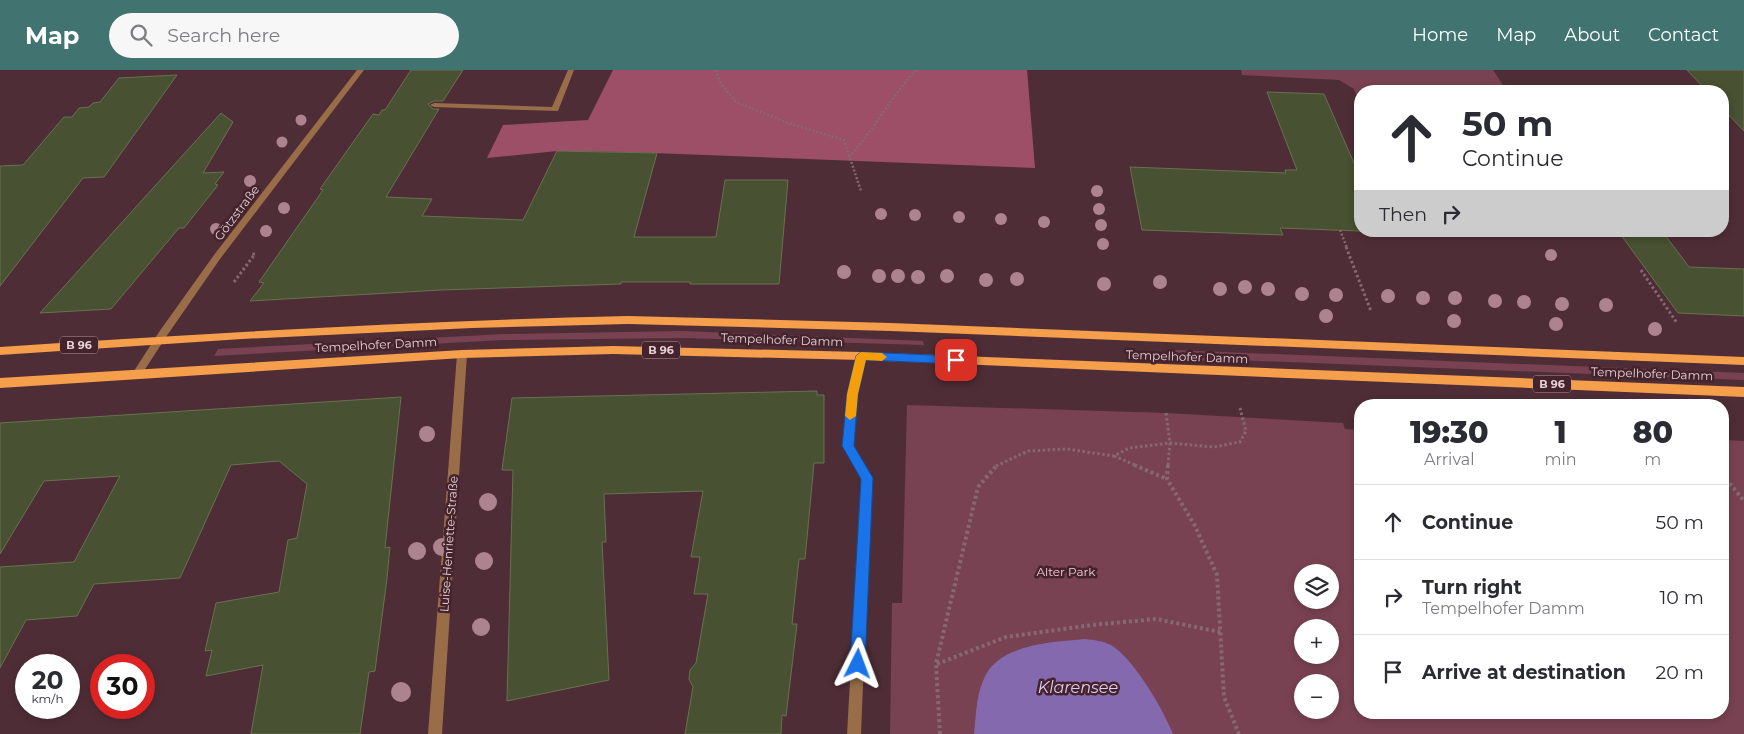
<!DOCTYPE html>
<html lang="en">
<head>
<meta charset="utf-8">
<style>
  :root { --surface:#fff; --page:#f7f7f7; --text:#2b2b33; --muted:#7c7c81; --line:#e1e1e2; --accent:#417471 }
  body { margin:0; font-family:Montserrat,sans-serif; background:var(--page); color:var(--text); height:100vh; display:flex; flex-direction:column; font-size:19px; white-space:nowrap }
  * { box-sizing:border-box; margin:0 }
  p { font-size:16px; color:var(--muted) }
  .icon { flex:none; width:28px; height:28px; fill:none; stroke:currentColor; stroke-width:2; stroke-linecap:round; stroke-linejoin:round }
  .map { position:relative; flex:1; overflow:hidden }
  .sheet { position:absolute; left:1354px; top:329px; width:375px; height:320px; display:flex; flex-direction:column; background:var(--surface); border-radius:20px; box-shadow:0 2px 8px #0003 }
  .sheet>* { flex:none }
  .banner { position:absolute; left:1354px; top:15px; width:375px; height:152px; border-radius:20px; box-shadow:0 2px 8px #0003; background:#fff; color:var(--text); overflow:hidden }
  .fabs { position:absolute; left:1294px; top:494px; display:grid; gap:10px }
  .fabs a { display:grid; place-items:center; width:45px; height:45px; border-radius:50%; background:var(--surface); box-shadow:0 2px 8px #0003; font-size:25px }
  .speed { position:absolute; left:15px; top:584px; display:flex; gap:10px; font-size:25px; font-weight:700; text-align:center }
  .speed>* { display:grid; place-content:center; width:65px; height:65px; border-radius:50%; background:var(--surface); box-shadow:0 2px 8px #0003; line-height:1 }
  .speed small { font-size:12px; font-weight:400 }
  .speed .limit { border:8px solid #d22; background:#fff; color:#111 }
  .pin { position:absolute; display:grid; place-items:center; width:42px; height:42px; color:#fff; margin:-21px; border-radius:10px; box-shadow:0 2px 8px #0006 }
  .me { position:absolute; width:55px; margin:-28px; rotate:3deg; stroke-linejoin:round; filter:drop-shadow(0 0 4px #0008) }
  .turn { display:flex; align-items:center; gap:18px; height:105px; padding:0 25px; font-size:22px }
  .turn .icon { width:65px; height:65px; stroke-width:2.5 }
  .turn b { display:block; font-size:35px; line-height:42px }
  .then { display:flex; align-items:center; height:48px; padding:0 25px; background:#0003; gap:10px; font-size:19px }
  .eta { display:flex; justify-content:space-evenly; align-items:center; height:85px; text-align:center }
  .eta b { font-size:30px; font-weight:800; line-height:35px }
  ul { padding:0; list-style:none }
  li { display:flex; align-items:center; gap:15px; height:75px; padding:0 25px; border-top:1px solid var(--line) }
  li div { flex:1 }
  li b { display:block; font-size:19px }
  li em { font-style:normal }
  header { display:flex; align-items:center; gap:30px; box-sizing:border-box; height:70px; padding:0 25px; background:var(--accent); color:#fff }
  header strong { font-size:24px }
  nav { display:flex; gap:28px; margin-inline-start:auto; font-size:18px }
  .search { width:350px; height:45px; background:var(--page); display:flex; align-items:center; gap:12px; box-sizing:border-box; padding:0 18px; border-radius:28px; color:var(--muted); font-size:19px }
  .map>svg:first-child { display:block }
  .green { fill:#794253; fill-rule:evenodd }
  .forest { fill:#9d4f67 }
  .water { fill:#8469ae }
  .building { fill:#485131; stroke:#687251 }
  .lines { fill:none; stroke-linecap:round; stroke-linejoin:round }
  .path-far2 { stroke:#866870; stroke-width:2.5; stroke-dasharray:2 2; stroke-linecap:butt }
  .path-far1 { stroke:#866870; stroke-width:3; stroke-dasharray:2.5 2.5; stroke-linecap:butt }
  .path { stroke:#866870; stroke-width:4; stroke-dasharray:3 3; stroke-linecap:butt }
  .service { fill:#986d48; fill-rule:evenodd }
  .minor { fill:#986d48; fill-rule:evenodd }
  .primary { fill:#f59e4b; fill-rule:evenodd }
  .tree { fill:#ac838e }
  .route { fill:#1a73e8; stroke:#114b97 }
  .slow { fill:#f59e0b }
  .labels { text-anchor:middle; stroke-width:5; stroke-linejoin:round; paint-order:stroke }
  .shield { fill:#44232d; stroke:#b69ca3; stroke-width:1 }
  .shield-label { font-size:11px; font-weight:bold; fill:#e7d0d6 }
  .street-label { font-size:12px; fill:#e7d0d6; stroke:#44232d }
  .park-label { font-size:12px; fill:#f9cad6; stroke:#44232d }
  .near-water-label { font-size:16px; font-style:italic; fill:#ddcff6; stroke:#44232d }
</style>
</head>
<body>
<header>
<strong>Map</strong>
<div class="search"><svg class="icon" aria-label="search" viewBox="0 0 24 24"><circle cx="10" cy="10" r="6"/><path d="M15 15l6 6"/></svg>Search here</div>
<nav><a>Home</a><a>Map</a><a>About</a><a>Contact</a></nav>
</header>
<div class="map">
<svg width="1744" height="664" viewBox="0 0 1744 664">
  <rect width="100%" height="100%" fill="#4f2d37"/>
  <!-- green -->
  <path class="green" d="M 1241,0 L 1493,0 L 1507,21 L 1360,21 L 1360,34 L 1354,19 L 1339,10 L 1242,5 Z
    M 683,261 L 923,271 L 924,275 L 682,268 L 503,270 L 214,286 L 218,279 L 505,264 Z
    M 1174,280 L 1744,303 L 1744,310 L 1236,290 L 1176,291 Z
    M 907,335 L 1166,343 L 1343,353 L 1345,359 L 1360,360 L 1360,642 L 1722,642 L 1723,370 L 1744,371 L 1744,664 L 890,664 L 892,533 L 902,533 ZM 1302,502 L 1330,502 L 1330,530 L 1302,530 ZM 1302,558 L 1330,558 L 1330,585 L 1302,585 ZM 1302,612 L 1330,612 L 1330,640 L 1302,640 Z"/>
  <!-- forest -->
  <path class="forest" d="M 613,0 L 1027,0 L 1035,98 L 627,82 L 557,81 L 487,88 L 503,55 L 588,50 Z"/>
  <!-- water -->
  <path class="water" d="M 1085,569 C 1094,570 1103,571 1111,575 C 1134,589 1163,639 1173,664 L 974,664 C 976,647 976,627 983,611 C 996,574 1052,572 1085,569 Z"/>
  <!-- building -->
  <path class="building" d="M 411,0 L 463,0 L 443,31 L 434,31 L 428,34 L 433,39 L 439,39 L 386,127 L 432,129 L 422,146 L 523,150 L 557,81 L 657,83 L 634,167 L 716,167 L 725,110 L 788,110 L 779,214 L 690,214 L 690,212 L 621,212 L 621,214 L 441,220 L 250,231 L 264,213 L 259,212 L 323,120 L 320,119 L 373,44 L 379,45 L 382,40 L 385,40 Z
    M 1687,0 L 1744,0 L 1744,61 L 1722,38 L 1722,21 L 1707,21 Z
    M 177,5 L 104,107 L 83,108 L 0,216 L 0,96 L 23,95 L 64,47 L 72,47 L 79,38 L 89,37 L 93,33 L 100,32 L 119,8 Z
    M 1267,22 L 1324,24 L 1360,107 L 1360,161 L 1280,158 L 1283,165 L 1142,160 L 1130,97 L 1286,103 L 1285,100 L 1297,100 Z
    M 221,43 L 233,52 L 203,103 L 224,102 L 215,114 L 218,115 L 184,158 L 179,158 L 111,239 L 40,243 Z
    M 1618,161 L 1662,161 L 1689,197 L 1744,199 L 1744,246 L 1678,243 Z
    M 817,321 L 817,325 L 824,325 L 824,393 L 814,393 L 805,489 L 799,489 L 792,554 L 797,554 L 786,646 L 782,645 L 781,664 L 685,664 L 693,617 L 689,609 L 690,600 L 696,593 L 708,524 L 694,524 L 700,487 L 691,487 L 703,421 L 604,424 L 606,472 L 602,472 L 609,610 L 507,631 L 513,400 L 502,400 L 512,328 Z
    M 401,327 L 385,478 L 390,477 L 387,508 L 375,601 L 369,602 L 360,664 L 251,664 L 263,595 L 206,606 L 212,580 L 205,581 L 216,533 L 279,522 L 288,470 L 297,468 L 307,414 L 279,391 L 231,395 L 180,508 L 94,514 L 77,546 L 26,550 L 0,598 L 0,497 L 74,492 L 120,406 L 44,411 L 0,484 L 0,353 Z"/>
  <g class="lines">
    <!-- path-far2 -->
    <path class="path-far2" d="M 716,0 L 720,12 L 736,32 L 788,53 L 844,70 L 861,121
      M 849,87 C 874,60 891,27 916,0
      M 1340,160 L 1347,178"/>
    <!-- path-far1 -->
    <path class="path-far1" d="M 1346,177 L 1371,241
      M 1641,200 L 1677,253
      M 234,212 L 255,184 L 250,184
      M 1166,343 L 1170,373 L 1214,377 L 1240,372 L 1246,361 L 1240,338
      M 1114,386 L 1137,396
      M 996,396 L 1028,381 L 1067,379 L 1114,386 L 1129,378 L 1170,373 L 1168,396"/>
    <!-- path -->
    <path class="path" d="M 1134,395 L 1167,409
      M 1168,395 L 1167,409 L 1195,456 L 1217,505 L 1224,627 L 1239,664
      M 1722,404 L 1744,431
      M 937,594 L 1006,567 L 1092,555 L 1156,549 L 1220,562
      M 940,664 L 936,594 L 978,417 L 997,395"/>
    <!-- service -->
    <path class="service" d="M 568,0 L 574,0 L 558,41 L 434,37 L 430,35 L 434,33 L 552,37 Z
      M 861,283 L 866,286 L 858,324 L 853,376 L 872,408 L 866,541 L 864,545 L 860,546 L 856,545 L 854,541 L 862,408 L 843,376 L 848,324 L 856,286 Z"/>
    <!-- minor -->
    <path class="minor" d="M 357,0 L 364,0 L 220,189 L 166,267 L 140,307 L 134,307 L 132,304 L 134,301 L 159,262 L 214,185 Z
      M 462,281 L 467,284 L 442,664 L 428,664 L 457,284 Z
      M 860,536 L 864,537 L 866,541 L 861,664 L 847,664 L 854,541 L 856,537 Z"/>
    <!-- primary -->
    <path class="primary" d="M 628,246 L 891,253 L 1744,287 L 1744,295 L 891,261 L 628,254 L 472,258 L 242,269 L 0,285 L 0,277 C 209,263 418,251 628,246 Z
      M 613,276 L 861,282 L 1744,317 L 1744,327 L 861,290 L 613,284 L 462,288 L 0,318 L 0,308 L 462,280 Z"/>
  </g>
  <!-- trees -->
  <g class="tree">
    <circle cx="301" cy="50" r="5.5"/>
    <circle cx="282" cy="72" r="5.5"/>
    <circle cx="250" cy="111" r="6"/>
    <circle cx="1097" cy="121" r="6"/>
    <circle cx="284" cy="138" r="6"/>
    <circle cx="1099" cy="139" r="6"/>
    <circle cx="881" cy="144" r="6"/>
    <circle cx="915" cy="145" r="6"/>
    <circle cx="959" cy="147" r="6"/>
    <circle cx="1001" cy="149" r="6"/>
    <circle cx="1044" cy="152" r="6"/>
    <circle cx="1101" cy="155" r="6"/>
    <circle cx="216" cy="159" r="6"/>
    <circle cx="266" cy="161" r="6"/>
    <circle cx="1103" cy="174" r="6"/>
    <circle cx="1551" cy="185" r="6"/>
    <circle cx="844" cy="202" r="7"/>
    <circle cx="879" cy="206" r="7"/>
    <circle cx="898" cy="206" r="7"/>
    <circle cx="947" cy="206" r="7"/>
    <circle cx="918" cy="207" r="7"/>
    <circle cx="1017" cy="209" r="7"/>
    <circle cx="986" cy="210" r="7"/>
    <circle cx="1160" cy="212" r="7"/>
    <circle cx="1104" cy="214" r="7"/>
    <circle cx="1245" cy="217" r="7"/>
    <circle cx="1220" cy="219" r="7"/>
    <circle cx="1268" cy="219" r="7"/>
    <circle cx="1302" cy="224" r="7"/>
    <circle cx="1336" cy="225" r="7"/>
    <circle cx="1388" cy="226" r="7"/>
    <circle cx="1423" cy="228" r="7"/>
    <circle cx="1455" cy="228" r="7"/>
    <circle cx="1495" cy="231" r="7"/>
    <circle cx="1524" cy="232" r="7"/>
    <circle cx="1562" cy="234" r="7"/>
    <circle cx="1606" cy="235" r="7"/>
    <circle cx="1326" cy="246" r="7"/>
    <circle cx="1454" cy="251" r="7"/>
    <circle cx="1556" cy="254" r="7"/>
    <circle cx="1655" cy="259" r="7"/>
    <circle cx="427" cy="364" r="8"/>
    <circle cx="488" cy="432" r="9"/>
    <circle cx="442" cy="477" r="9"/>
    <circle cx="417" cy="481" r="9"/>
    <circle cx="484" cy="491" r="9"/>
    <circle cx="481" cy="557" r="9"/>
    <circle cx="401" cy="622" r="10"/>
  </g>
  <!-- route -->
  <path class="route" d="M 861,282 L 956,286 L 962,290 L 956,294 L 866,290 L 858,324 L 854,376 L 873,408 L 865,594 L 862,599 L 858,600 L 853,599 L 850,594 L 861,409 L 842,376 L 847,324 L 856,286 Z"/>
  <!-- slow -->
  <path class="slow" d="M 861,282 L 882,283 L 887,287 L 882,291 L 866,290 L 858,324 L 856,346 L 850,350 L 845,346 L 847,324 L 856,286 Z"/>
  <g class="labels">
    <!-- shield labels -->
    <g class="shield">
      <rect x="60" y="266.5" width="38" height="17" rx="4"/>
      <rect x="642" y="271.5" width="38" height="17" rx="4"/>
      <rect x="1533" y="305.5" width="38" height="17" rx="4"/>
    </g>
    <g class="shield-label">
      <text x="79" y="279">B 96</text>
      <text x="661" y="284">B 96</text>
      <text x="1552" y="318">B 96</text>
    </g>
    <!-- street labels -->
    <g class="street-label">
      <text transform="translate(237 143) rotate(-53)" y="4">Götzstraße</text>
      <text transform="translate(782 270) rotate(2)" y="4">Tempelhofer Damm</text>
      <text transform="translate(376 275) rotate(-3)" y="4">Tempelhofer Damm</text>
      <text transform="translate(1187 287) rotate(2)" y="4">Tempelhofer Damm</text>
      <text transform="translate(1652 304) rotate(2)" y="4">Tempelhofer Damm</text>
      <text transform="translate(449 474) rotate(-86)" y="4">Luise-Henriette-Straße</text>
    </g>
    <!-- park labels -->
    <g class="park-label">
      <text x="1066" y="506">Alter Park</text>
    </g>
    <!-- near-water labels -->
    <g class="near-water-label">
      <text x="1078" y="623">Klarensee</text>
    </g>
  </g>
</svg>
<div class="fabs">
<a><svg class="icon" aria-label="layers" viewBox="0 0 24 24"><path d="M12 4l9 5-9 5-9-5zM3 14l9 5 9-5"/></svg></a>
<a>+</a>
<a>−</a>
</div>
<div class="speed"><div>20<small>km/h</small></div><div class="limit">30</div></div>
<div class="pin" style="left:956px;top:290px;background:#d93025"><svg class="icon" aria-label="arrive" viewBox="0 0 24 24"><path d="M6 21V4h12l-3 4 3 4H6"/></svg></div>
<svg class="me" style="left:858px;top:594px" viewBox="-20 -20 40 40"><path d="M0-17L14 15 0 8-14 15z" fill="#1a73e8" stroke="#fff" stroke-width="4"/></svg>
<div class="banner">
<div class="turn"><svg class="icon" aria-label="ahead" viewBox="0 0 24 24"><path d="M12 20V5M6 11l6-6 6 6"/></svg><div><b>50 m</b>Continue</div></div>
<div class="then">Then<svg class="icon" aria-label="right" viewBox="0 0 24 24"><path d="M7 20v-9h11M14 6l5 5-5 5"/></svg></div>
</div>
<section class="sheet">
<div class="eta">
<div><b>19:30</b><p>Arrival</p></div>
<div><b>1</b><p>min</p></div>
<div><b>80</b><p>m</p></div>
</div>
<ul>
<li><svg class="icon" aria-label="ahead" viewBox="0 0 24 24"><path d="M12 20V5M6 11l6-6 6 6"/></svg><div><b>Continue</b></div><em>50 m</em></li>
<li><svg class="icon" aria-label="right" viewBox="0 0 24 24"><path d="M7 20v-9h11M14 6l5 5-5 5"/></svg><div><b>Turn right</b><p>Tempelhofer Damm</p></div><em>10 m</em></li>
<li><svg class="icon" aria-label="arrive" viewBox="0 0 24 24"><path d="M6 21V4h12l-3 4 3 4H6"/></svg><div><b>Arrive at destination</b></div><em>20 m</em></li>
</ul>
</section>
</div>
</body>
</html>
